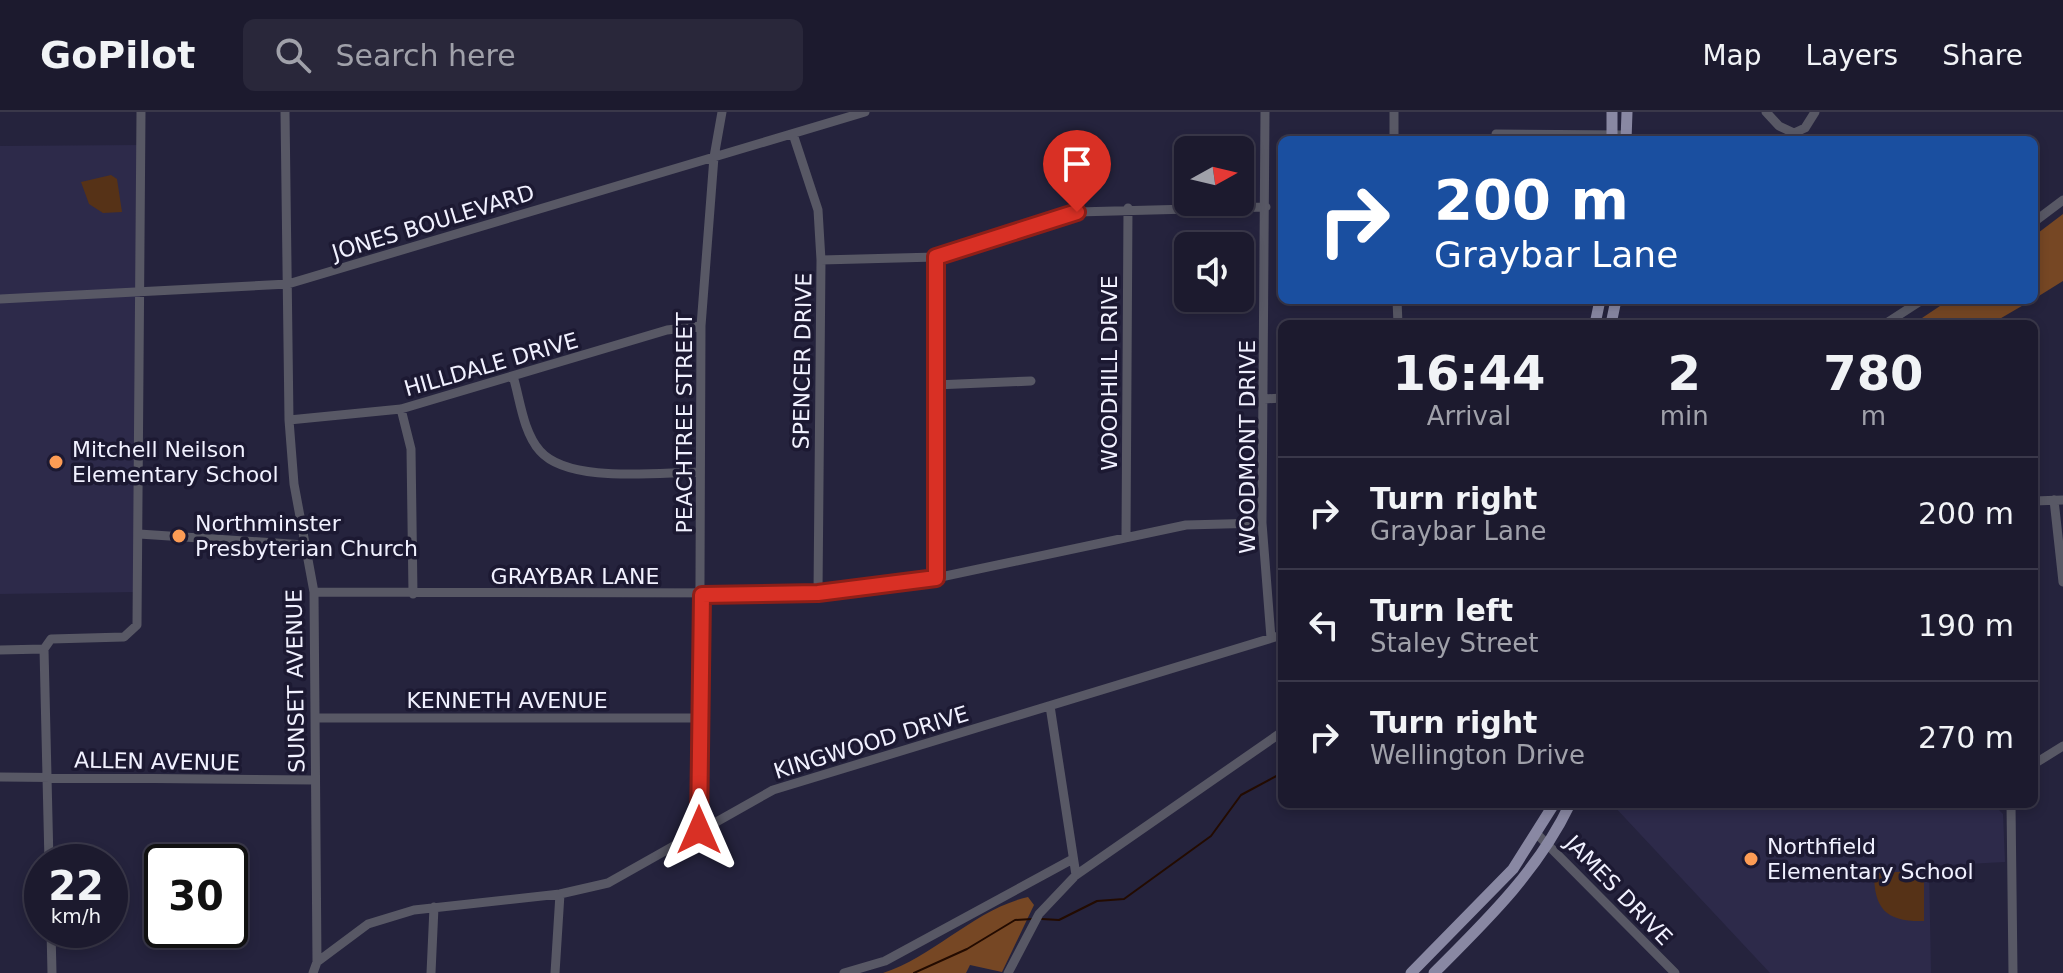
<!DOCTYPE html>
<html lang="en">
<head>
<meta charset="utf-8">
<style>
  :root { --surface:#1c1a2e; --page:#29273a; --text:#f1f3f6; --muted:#a0a1aa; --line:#3a384a }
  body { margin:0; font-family:"DejaVu Sans",sans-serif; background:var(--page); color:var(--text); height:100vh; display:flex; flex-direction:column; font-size:30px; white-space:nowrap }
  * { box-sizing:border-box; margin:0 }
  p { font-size:26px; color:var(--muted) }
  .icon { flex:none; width:44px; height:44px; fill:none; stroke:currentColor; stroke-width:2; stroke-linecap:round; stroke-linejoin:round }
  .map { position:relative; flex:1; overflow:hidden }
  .sheet { position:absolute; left:1278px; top:208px; width:760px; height:488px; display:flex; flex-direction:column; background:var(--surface); border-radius:12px; box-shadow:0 4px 12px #0003,0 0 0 2px var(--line) }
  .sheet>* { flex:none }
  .guide { position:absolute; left:1278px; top:24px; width:760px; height:168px; border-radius:12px; box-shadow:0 4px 12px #0003,0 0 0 2px var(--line); background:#1a4fa0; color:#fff; overflow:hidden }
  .needle { width:52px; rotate:82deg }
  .fabs { position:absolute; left:1174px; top:24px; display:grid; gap:16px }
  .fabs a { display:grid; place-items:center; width:80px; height:80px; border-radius:12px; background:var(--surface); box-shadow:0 4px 12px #0003,0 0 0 2px var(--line); font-size:40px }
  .speed { position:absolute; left:24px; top:732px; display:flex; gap:16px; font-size:40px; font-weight:700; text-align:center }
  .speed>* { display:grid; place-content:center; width:104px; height:104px; border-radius:50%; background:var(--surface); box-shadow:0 4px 12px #0003,0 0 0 2px var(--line); line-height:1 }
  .speed small { font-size:20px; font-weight:400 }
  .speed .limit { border:4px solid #111; border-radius:12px; background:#fff; color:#111 }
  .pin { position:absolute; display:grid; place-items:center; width:68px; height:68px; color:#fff; margin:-82px -34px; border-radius:50% 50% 50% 0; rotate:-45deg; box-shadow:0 0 8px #0007 }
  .pin .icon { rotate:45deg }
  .me { position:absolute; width:88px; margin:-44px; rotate:0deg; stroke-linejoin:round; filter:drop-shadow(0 0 6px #0008) }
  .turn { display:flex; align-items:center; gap:28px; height:168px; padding:0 24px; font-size:36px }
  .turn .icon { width:104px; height:104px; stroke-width:2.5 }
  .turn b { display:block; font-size:56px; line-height:68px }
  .eta { display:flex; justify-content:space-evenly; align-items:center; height:136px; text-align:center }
  .eta b { font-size:48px; font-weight:700; line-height:56px }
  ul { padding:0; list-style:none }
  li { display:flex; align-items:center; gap:24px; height:112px; padding:0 24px; border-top:2px solid var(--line) }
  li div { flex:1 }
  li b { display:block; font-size:30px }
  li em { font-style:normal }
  header { display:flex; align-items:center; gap:48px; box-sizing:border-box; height:112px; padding:0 40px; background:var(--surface); border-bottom:2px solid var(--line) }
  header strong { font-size:38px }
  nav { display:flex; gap:44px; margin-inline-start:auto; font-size:28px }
  .search { width:560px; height:72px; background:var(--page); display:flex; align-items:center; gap:20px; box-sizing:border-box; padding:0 28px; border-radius:12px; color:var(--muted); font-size:30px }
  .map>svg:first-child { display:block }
  .built { fill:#2d2a4a }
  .green { fill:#563217 }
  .forest { fill:#764724 }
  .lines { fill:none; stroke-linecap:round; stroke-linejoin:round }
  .stream { stroke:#230b00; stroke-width:2 }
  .minor { stroke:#585865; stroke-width:9 }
  .major { stroke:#8988a3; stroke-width:11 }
  .route-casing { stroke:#8d1f18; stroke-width:20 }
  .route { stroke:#d93025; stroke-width:14 }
  .poi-dot { fill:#fd9c55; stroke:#1c1932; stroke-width:3 }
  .labels { text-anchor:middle; stroke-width:7; stroke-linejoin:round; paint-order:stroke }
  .street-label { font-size:22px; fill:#f1f1ff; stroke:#1c1932 }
  .poi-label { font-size:22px; fill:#f1f1ff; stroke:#1c1932; text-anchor:start }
</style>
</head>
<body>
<header>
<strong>GoPilot</strong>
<div class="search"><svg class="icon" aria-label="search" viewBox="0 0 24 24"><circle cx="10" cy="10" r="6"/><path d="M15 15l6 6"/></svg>Search here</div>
<nav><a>Map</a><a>Layers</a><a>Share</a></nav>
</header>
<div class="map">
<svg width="2063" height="861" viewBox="0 0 2063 861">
  <rect width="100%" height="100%" fill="#25233d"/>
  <!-- built -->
  <path class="built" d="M 141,33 L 138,480 L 0,482 L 0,34 Z
    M 1612,692 L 1993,692 L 2003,702 L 2005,750 L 1929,754 L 1931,861 L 1770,861 Z"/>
  <!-- green -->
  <path class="green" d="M 111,63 L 117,67 L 122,100 L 103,101 L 89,92 L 81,70 Z
    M 1919,759 L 1924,765 L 1924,809 C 1887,810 1874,798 1874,761 Z"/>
  <!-- forest -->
  <path class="forest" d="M 2063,102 L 2063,169 L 2034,187 L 2034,124 Z
    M 1949,188 L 2032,188 L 1991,212 L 1913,212 Z
    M 1028,785 L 1034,793 L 1002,860 L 970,853 L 966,861 L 883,861 C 935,844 975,797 1028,785 Z"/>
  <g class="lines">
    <!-- stream -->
    <path class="stream" d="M 1042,807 L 1059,808 L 1097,789 L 1124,787 L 1211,724 L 1241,683 L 1282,661
      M 914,861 L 967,837 L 1015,808 L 1032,807"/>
    <!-- minor -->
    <path class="minor" d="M 285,0 L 289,308 L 294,372 L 314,480 L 317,850
      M 1265,0 L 1262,411 L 1271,526
      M 1394,0 L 1394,28
      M 1766,0 L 1779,14 L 1794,21 L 1805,16 L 1815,0
      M 793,22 L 818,98 L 821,148 L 818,481
      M 1496,22 L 1626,23
      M 2034,110 L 2063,88
      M 936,145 L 936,466
      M 821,148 L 936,145 L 1053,105 L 1077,100 L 1266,95
      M 0,187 L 288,172 L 865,0
      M 1397,188 L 1398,212
      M 1885,212 L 1922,188
      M 513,264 C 520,287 523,320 540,339 C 569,372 658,360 700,360
      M 935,273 L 1031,269
      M 1264,287 L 1282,286
      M 401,297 L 411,337 L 413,482
      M 289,308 L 401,297 L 667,218 L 701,214
      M 2054,388 L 2063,470
      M 2034,389 L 2063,388
      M 139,422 L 305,433
      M 1126,425 L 1128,96
      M 314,480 L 818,481 L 936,466 L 1186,413 L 1262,411
      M 0,538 L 44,537
      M 1050,594 L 1076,763
      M 317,606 L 698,606
      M 2034,652 L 2063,634
      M 0,665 L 314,668
      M 2011,692 L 2013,861
      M 699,718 L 701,214 L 714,45 L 722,0
      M 1537,722 L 1675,861
      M 49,750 L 44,537 L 51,527 L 124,525 L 137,513 L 141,0
      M 51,818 L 52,861
      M 313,861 L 317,850 L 368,812 L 414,798 L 560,782 L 608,771 L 773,678 L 1282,523
      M 431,861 L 434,795
      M 555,861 L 560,782
      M 844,861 L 885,849 L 1071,748
      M 1008,861 L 1039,802 L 1076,763 L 1282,620"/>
    <!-- major -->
    <path class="major" d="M 1612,28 L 1612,0
      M 1626,28 L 1627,0
      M 1595,212 L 1600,188
      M 1611,212 L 1616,188
      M 1411,861 L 1513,757 L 1554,692
      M 1434,861 C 1486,809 1538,759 1570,692"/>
  </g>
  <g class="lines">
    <defs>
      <path id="route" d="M 699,718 L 702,483 L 818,481 L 936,466 L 936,145 L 1077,100"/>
    </defs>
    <!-- route casing -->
    <use href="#route" class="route-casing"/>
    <!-- route -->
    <use href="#route" class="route"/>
  </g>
  <!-- markers -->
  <g class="poi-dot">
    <circle cx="56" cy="350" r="8"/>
    <circle cx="179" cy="424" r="8"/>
    <circle cx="1751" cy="747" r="8"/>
  </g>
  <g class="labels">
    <!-- street labels -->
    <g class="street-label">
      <text transform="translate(433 110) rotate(-17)" y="8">JONES BOULEVARD</text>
      <text transform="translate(802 249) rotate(-89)" y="8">SPENCER DRIVE</text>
      <text transform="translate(491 252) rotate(-16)" y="8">HILLDALE DRIVE</text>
      <text transform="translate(1109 261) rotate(-90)" y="8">WOODHILL DRIVE</text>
      <text transform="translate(684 311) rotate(-90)" y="8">PEACHTREE STREET</text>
      <text transform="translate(1247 335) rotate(-90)" y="8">WOODMONT DRIVE</text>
      <text x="575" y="472">GRAYBAR LANE</text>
      <text transform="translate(295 569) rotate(-91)" y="8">SUNSET AVENUE</text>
      <text x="507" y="596">KENNETH AVENUE</text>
      <text transform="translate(871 630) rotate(-17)" y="8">KINGWOOD DRIVE</text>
      <text transform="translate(157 649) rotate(1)" y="8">ALLEN AVENUE</text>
      <text transform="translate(1619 778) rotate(46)" y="8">JAMES DRIVE</text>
    </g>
    <!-- poi labels -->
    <g class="poi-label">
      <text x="72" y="345">Mitchell Neilson<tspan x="72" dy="25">Elementary School</tspan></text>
      <text x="195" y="419">Northminster<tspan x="195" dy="25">Presbyterian Church</tspan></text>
      <text x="1767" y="742">Northfield<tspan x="1767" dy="25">Elementary School</tspan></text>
    </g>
  </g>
</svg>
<div class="fabs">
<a><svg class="needle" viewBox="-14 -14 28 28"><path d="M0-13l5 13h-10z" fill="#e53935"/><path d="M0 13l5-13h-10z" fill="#a0a1aa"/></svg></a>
<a><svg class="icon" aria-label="sound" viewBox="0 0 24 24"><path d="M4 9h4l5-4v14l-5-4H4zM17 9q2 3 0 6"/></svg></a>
</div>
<div class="speed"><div>22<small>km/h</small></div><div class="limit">30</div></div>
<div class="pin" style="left:1077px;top:100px;background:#d93025"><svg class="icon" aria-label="arrive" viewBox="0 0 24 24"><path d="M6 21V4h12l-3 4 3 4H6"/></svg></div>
<svg class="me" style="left:699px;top:718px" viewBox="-20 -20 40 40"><path d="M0-17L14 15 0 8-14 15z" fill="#d93025" stroke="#fff" stroke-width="4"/></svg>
<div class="guide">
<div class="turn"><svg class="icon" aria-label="right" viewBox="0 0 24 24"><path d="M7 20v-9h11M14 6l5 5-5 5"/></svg><div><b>200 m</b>Graybar Lane</div></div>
</div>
<section class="sheet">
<div class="eta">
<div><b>16:44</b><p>Arrival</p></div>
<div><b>2</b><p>min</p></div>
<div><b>780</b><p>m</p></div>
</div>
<ul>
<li><svg class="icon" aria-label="right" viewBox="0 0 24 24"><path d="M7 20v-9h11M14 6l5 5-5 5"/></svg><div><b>Turn right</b><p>Graybar Lane</p></div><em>200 m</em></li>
<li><svg class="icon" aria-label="left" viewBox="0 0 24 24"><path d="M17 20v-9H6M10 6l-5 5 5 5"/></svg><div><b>Turn left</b><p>Staley Street</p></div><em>190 m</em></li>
<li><svg class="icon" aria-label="right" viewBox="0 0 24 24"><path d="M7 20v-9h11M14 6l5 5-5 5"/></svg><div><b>Turn right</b><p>Wellington Drive</p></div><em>270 m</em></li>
</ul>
</section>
</div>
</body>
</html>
